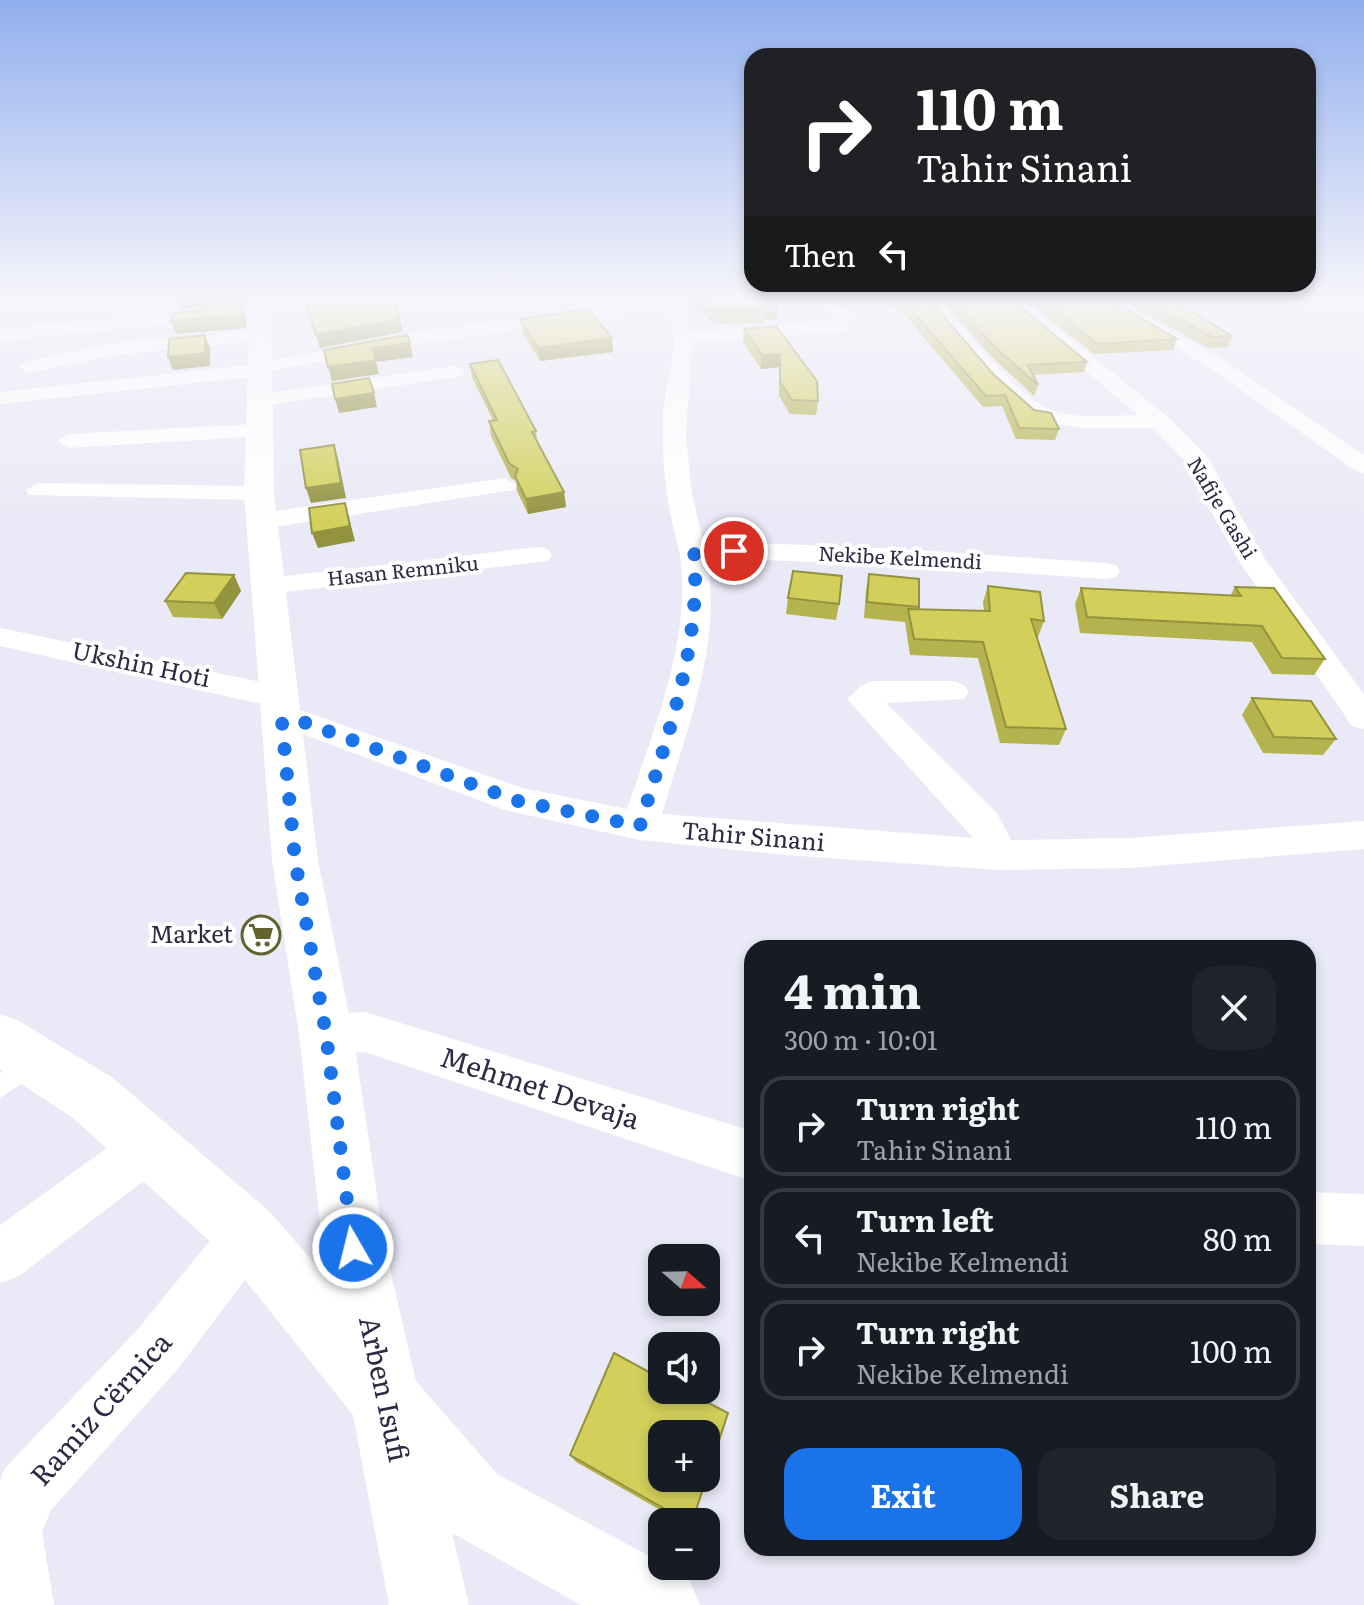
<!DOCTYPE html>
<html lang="en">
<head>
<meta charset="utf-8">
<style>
  :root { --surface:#171b24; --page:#20242c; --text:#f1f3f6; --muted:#9ea1a6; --line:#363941; --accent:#1a73e8 }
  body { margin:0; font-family:Literata,serif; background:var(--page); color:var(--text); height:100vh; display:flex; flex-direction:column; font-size:30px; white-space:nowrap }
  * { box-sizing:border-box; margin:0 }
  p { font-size:26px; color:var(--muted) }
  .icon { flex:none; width:44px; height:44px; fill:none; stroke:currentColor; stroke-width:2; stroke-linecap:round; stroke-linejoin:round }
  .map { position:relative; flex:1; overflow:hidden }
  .sheet { position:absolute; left:744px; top:940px; width:572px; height:616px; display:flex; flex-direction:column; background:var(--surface); border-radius:24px; box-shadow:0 4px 12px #0003 }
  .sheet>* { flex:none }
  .guide { position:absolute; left:744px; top:48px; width:572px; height:244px; border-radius:24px; box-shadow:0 4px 12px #0003; background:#202124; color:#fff; overflow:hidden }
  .needle { width:52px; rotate:110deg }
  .buttons { position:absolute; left:648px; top:1244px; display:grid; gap:16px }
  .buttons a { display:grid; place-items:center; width:72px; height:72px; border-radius:16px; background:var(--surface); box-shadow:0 4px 12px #0003; font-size:40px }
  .pin { position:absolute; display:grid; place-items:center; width:68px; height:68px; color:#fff; margin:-34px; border:4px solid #fff; border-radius:50%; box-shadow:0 2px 8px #0007 }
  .me { position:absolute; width:88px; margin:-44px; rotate:352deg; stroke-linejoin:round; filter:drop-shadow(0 0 6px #0008) }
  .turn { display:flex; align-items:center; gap:28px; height:168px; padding:0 40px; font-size:36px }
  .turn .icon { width:104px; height:104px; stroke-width:2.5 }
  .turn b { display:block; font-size:56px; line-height:68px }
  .then { display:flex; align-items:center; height:76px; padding:0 40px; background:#0003; gap:16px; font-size:30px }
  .round { display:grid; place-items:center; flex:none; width:84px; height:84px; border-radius:24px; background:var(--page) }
  .headline { display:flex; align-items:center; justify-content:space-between; height:136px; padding:0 40px }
  h1 { font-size:48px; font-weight:700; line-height:60px }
  .button { display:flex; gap:16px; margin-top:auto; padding:16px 40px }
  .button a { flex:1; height:92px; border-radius:24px; background:var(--accent); color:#fff; font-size:32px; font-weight:700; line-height:92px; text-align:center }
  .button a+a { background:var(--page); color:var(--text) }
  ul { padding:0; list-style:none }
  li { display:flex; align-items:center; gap:24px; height:100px; margin:0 16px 12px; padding:0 24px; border:4px solid var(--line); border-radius:24px }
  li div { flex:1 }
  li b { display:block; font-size:30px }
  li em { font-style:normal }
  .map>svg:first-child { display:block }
  .built { fill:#e1e0fd }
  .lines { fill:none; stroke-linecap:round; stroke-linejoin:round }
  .service { fill:#fff; fill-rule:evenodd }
  .minor { fill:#fff; fill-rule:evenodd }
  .tertiary { fill:#fff; fill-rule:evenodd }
  .wall { fill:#b5b34d }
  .shaded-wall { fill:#93923f }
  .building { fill:#d2d05a; stroke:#93923f; stroke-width:2; fill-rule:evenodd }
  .route { stroke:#1a73e8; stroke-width:14; stroke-dasharray:0 25.2 }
  .labels { text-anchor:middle; stroke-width:8; stroke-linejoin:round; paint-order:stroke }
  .far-street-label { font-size:20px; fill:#2d2a43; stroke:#fff }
  .street-label { font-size:24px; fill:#2d2a43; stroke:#fff }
  .poi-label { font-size:24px; fill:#2d2a43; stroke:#fff; text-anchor:end }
  .near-street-label { font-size:28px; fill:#2d2a43; stroke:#fff }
</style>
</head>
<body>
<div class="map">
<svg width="1364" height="1605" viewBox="0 0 1364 1605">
  <rect width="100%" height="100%" fill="#eae9f7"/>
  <!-- built -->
  <path class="built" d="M 714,299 L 838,299 L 856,322 L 828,324 L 810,305 L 732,314 Z"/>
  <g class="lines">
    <!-- service -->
    <path class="service" d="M 30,1054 L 38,1057 L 41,1065 L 38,1073 L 0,1098 L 0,1073 Z"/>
    <!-- minor -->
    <path class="minor" d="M 656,299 L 677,299 L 692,332 L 834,320 L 819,299 L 836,299 L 852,318 L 848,329 L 842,331 L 692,343 L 686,436 L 692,494 L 703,541 L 902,549 L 1106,563 L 1116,565 L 1120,571 L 1116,577 L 1106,579 L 902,565 L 707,558 C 723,643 685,734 662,814 L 973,838 L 847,699 L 862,685 L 873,681 L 953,681 L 964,685 L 969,692 L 964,699 L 886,703 L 997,813 L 1011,840 L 1129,838 L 1364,821 L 1364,849 L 1129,868 L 1000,870 L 785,855 L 640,840 L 505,810 L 300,733 L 270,730 L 265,722 L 270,714 L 303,711 L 522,788 L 627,809 C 652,734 686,654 682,572 C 681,552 674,532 670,512 C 664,481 662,447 663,415 C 664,382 686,337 664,308 L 424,343 L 269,371 L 260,376 L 0,404 L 0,392 L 250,365 L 424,331 Z
      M 919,299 L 936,299 C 964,328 1016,397 1052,410 C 1077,420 1111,415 1138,415 L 1002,299 L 1020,299 L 1167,416 L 1207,456 L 1265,559 L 1364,694 L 1364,729 L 1352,726 L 1239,561 L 1204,499 L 1188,464 L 1153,428 L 1081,428 L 1033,419 L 992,383 Z
      M 1094,299 L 1115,299 L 1225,361 L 1364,455 L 1364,473 L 1356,471 L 1211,369 Z
      M 259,305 L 265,306 L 265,314 L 0,341 L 0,329 Z
      M 258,330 L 265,332 L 265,340 L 114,355 L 28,373 L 18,367 L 28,361 L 114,343 Z
      M 455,366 L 465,372 L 462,376 L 262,406 L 251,400 L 262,394 Z
      M 258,424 L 269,431 L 266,436 L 68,448 L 57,441 L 68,434 Z
      M 505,478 L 517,485 L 514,490 L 261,529 L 248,521 L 261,513 Z
      M 38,483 L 259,486 L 271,493 L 259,500 L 29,495 L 26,490 Z
      M 539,547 L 548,549 L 552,555 L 548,561 L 268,594 L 258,592 L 254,586 L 258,580 L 268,578 Z
      M 0,628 L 280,686 L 291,689 L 296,697 L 291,705 L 280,708 L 0,646 Z
      M 365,1012 L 752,1131 L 752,1181 L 365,1052 L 326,1054 L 310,1048 L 304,1034 L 310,1020 L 326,1014 Z
      M 149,1123 L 166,1130 L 173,1147 L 166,1164 L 19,1276 L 0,1283 L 0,1225 L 132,1130 Z
      M 1308,1192 L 1364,1194 L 1364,1246 L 1308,1244 Z
      M 248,1208 L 266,1216 L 274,1234 L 266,1252 L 177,1370 L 51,1510 L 42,1532 L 54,1605 L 0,1605 L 0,1481 L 5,1468 L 137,1330 L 230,1216 Z"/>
    <!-- tertiary -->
    <path class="tertiary" d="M 250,299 L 271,299 L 274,493 L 318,860 L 353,1034 L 385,1248 L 416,1381 L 497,1474 L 662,1563 L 662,1566 L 688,1577 L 700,1605 L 581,1605 L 452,1533 L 469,1605 L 389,1605 L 353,1415 L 226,1256 L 73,1118 L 0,1070 L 0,1014 L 19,1021 L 113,1078 L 270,1212 L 326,1277 L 299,1034 L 272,860 L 244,493 Z"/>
  </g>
  <!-- wall -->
  <path class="wall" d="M 681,299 L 775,299 L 778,303 L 777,319 L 763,320 L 763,323 L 716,324 Z
    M 887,299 L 929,299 L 993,374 L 1034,410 L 1059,429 L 1055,440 L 1016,439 L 1002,406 L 983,407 L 908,319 Z
    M 940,299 L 1011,299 L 1087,362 L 1084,372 L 1033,375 L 1038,385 L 1034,396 L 993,358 Z
    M 1024,299 L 1108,299 L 1177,339 L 1173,350 L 1094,354 Z
    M 1120,299 L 1171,299 L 1232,336 L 1228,347 L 1208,348 Z
    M 520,319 L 613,352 L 540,361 L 522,332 Z
    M 776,326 L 818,401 L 816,415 L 790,414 L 779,396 L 779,367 L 761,369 L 743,342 L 744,329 Z
    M 470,364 L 536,431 L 537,442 L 564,492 L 566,507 L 528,514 L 517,491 L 516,481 L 511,478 L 491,436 L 489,421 L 493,420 L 472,378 Z
    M 869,574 L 919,579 L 919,609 L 984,611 L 983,602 L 988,586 L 1044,621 L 1038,637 L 1037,636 L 1066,729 L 1059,745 L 1000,743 L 978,658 L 910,655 L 905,622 L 864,618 L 866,590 Z
    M 234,575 L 241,591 L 222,619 L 173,617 L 165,601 Z
    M 1235,587 L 1325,659 L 1314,675 L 1272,674 L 1252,642 L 1080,633 L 1075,604 L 1081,588 L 1230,596 Z
    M 788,598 L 839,604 L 836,620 L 786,614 Z
    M 1252,698 L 1336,739 L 1323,755 L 1263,753 L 1242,715 Z
    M 726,1422 L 693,1522 L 681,1522 L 576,1462 L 570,1455 Z"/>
  <!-- shaded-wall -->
  <path class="shaded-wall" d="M 176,299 L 247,299 L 247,303 L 180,309 Z
    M 778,303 L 777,319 L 763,320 L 764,307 L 762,304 Z
    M 242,306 L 246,319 L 246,328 L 176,334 L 170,321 Z
    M 400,319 L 403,332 L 320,348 L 316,335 Z
    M 205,335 L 210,348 L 210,366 L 173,370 L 168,357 Z
    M 612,338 L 613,352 L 540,361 L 538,348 Z
    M 410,343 L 413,357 L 376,362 L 379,374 L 332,381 L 328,367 L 372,348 Z
    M 780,354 L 779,367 L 761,369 L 762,355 Z
    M 374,393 L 377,407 L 339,413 L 335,399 Z
    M 334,445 L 338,459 L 346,498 L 311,503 L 306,488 Z
    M 564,492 L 566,507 L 528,514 L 526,499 Z
    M 345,503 L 355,541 L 318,548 L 312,533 Z
    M 234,575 L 241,591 L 222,619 L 214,603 Z"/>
  <!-- building -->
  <path class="building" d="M 305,299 L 392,299 L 400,319 L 316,335 Z
    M 703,299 L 775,299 L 778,303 L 762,304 L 764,307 L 716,308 Z
    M 899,299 L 929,299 L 993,374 L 1034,410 L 1051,413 L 1059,429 L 1019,428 L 1005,395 L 986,396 L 910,309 Z
    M 951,299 L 1011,299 L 1087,362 L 1028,365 L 1038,385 L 996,348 Z
    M 1040,299 L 1108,299 L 1177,339 L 1098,344 Z
    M 1142,299 L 1171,299 L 1232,336 L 1212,337 Z
    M 242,306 L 242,315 L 170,321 L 174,313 Z
    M 589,309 L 612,338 L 538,348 L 520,319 Z
    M 776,326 L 817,381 L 818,401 L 792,400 L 780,382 L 780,354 L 762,355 L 744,329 Z
    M 205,335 L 205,353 L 168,357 L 169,339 Z
    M 407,335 L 410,343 L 372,348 L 376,360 L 328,367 L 324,350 Z
    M 498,360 L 536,431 L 532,432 L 564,492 L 526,499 L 515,476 L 518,469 L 509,463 L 489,421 L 497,420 L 470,364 Z
    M 369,378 L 374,393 L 335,399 L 332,384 Z
    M 334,445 L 341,483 L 306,488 L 300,450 Z
    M 345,503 L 350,526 L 312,533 L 309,508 Z
    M 793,571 L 842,576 L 839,604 L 788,598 Z
    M 186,573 L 234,575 L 214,603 L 165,601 Z
    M 869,574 L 919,579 L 919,607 L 867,602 Z
    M 988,586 L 1040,592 L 1044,621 L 1031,619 L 1066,729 L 1006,727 L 983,642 L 914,639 L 908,609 L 990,611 Z
    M 1235,587 L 1274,588 L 1325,659 L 1282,658 L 1262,626 L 1087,617 L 1081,588 L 1241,596 Z
    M 1252,698 L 1311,701 L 1336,739 L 1274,737 Z
    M 614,1353 L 662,1379 L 662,1390 L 684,1390 L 728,1413 L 692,1522 L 688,1522 L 570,1455 ZM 662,1434 L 706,1434 L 706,1478 L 662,1478 Z"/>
  <!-- sky -->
  <linearGradient id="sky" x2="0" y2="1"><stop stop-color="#91afee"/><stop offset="0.57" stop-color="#f6f5fb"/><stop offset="1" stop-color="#f6f5fb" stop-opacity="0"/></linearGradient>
  <rect width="1364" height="523" fill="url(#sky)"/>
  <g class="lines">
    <!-- route -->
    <path class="route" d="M 353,1248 L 326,1034 L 295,860 L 282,722 L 303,722 L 518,801 L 640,826 C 667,735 702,646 694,549 L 734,551"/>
  </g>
  <!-- icons -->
  <defs>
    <symbol id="supermarket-ring" viewBox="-11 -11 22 22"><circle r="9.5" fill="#fff" stroke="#646330" stroke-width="1.5"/><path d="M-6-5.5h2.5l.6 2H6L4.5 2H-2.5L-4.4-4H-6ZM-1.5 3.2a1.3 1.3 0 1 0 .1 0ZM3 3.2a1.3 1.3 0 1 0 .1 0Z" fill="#646330"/></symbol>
  </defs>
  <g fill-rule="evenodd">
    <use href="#supermarket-ring" x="239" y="913" width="44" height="44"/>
  </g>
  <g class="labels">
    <!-- far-street labels -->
    <g class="far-street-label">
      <text transform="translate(1222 508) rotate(59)" y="7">Nafije Gashi</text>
      <text transform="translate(900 558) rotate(3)" y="7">Nekibe Kelmendi</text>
      <text transform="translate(403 571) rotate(-6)" y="7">Hasan Remniku</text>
    </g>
    <!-- street labels -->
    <g class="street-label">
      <text transform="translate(141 665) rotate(12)" y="8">Ukshin Hoti</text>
      <text transform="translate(753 837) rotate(5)" y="8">Tahir Sinani</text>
    </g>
    <!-- poi labels -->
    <g class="poi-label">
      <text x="233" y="943">Market</text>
    </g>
    <!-- near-street labels -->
    <g class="near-street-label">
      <text transform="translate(540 1088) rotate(18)" y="10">Mehmet Devaja</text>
      <text transform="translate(384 1389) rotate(78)" y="10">Arben Isufi</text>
      <text transform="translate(101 1409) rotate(-48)" y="10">Ramiz Cërnica</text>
    </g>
  </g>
</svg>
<div class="buttons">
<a><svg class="needle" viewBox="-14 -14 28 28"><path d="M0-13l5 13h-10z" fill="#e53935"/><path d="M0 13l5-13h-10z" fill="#9ea1a6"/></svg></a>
<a><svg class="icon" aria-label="sound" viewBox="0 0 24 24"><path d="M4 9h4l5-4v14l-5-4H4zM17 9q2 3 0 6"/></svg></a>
<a>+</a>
<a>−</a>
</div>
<div class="pin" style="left:734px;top:551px;background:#d93025"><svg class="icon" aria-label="arrive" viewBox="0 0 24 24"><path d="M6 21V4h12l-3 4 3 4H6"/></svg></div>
<svg class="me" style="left:353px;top:1248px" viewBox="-20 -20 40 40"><circle r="17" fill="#1a73e8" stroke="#fff" stroke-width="3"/><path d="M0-11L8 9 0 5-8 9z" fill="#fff"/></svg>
<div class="guide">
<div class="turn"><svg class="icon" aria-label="right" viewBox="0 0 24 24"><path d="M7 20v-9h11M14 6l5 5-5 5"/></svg><div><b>110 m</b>Tahir Sinani</div></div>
<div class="then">Then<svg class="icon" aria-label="left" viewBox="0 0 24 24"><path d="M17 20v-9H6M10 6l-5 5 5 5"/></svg></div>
</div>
<section class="sheet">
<div class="headline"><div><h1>4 min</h1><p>300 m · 10:01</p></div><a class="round"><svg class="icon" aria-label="close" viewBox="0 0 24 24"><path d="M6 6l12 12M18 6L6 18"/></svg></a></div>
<ul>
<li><svg class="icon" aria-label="right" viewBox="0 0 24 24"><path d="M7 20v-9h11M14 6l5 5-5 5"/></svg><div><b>Turn right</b><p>Tahir Sinani</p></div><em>110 m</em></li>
<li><svg class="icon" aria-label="left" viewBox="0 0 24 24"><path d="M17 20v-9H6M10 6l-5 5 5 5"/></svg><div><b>Turn left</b><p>Nekibe Kelmendi</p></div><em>80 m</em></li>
<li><svg class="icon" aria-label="right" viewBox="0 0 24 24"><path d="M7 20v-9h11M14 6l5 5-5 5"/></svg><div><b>Turn right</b><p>Nekibe Kelmendi</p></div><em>100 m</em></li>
</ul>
<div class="button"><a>Exit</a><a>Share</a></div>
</section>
</div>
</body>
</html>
